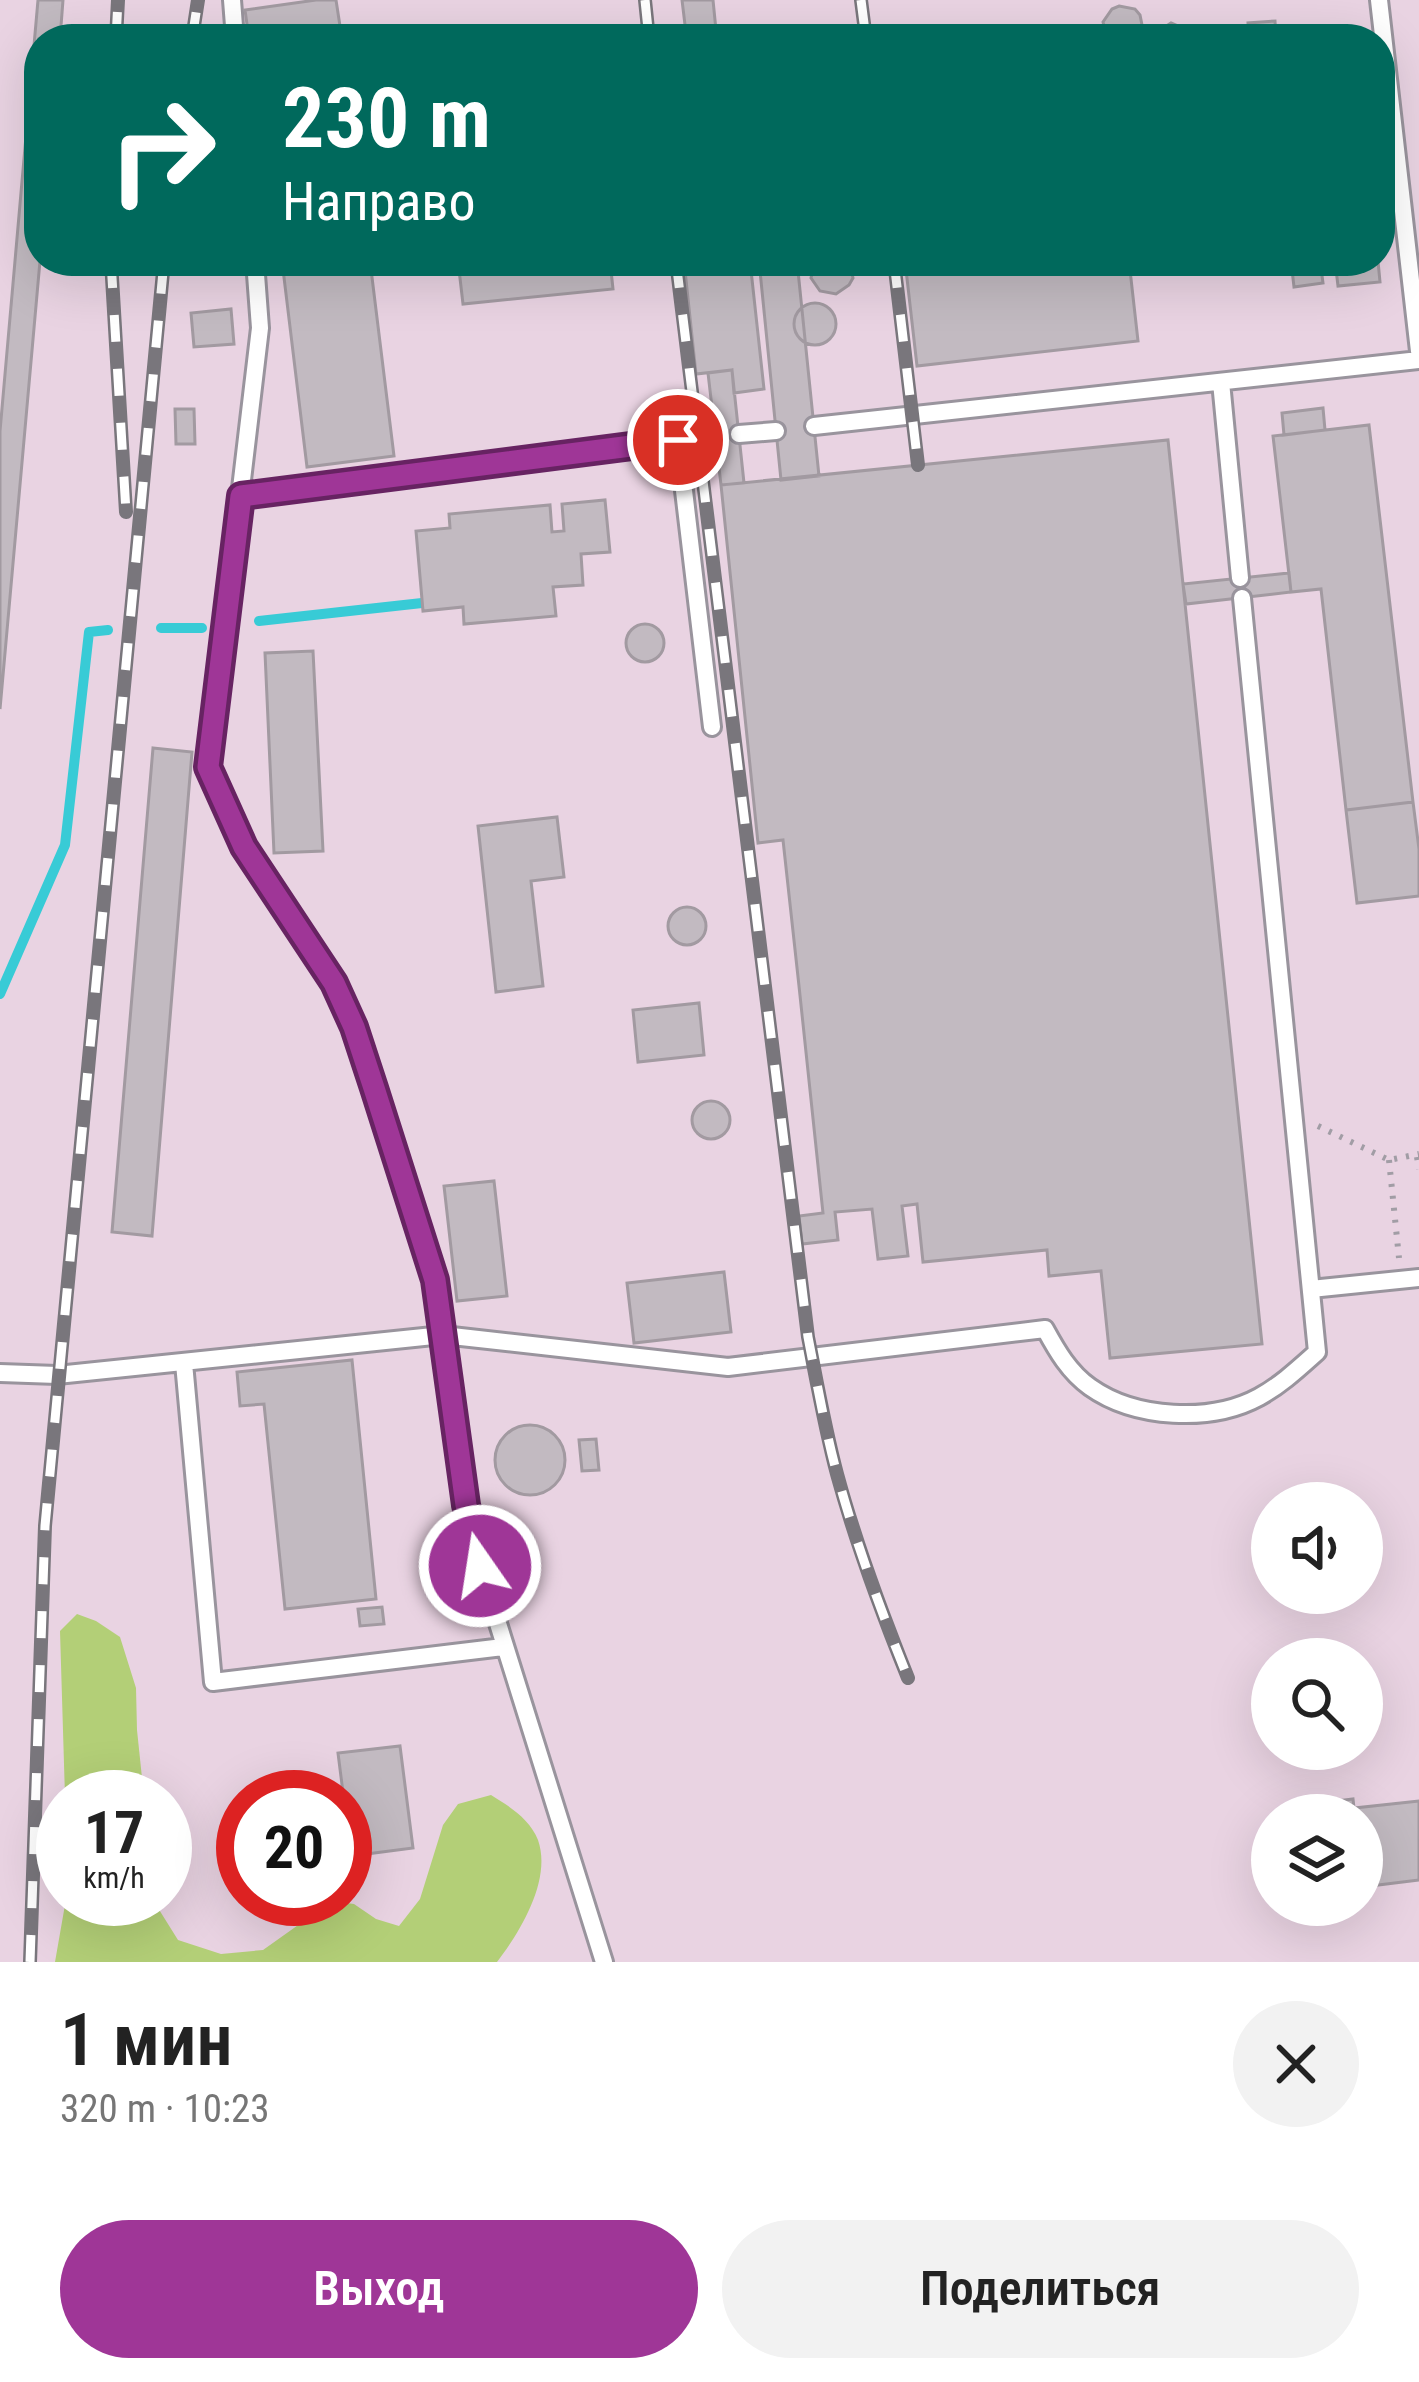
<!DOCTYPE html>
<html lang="ru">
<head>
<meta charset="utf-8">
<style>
  :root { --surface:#fff; --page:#f2f2f2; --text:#222; --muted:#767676; --accent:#9f3697 }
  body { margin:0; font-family:"Roboto Condensed",sans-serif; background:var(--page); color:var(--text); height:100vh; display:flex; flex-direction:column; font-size:45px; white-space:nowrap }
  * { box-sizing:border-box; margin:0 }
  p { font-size:39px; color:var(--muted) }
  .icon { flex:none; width:66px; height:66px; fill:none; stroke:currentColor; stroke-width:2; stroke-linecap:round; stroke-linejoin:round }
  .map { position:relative; height:1962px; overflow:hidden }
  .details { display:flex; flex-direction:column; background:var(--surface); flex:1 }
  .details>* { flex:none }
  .hud { position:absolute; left:24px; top:24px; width:1371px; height:252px; border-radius:48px; box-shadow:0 12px 48px #0002; background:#00695c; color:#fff; overflow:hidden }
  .controls { position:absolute; left:1251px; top:1482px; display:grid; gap:24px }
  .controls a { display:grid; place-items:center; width:132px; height:132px; border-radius:50%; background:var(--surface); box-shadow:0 12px 48px #0002; font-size:60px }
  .speed { position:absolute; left:36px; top:1770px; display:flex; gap:24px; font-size:60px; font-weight:700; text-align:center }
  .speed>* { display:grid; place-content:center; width:156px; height:156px; border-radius:50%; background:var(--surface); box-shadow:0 12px 48px #0002; line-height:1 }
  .speed small { font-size:30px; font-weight:400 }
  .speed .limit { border:18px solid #d22; background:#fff; color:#111 }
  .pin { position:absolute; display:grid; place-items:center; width:102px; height:102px; color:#fff; margin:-51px; border:6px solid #fff; border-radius:50%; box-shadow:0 3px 12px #0007 }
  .me { position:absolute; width:132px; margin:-66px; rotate:347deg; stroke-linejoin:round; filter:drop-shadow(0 0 9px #0008) }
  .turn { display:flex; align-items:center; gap:42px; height:252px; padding:0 60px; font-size:54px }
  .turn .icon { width:156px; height:156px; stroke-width:2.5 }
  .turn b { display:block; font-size:84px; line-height:102px }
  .round { display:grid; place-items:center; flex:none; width:126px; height:126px; border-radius:63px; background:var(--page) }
  .headline { display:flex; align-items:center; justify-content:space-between; height:204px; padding:0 60px }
  h1 { font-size:72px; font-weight:600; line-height:90px }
  .button { display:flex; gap:24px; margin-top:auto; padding:24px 60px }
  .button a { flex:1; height:138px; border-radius:72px; background:var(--accent); color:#fff; font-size:48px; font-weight:600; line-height:138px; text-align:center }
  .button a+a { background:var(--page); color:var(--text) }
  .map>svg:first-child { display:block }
  .industrial { fill:#e9d3e2; fill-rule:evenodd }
  .green { fill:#b3cf77 }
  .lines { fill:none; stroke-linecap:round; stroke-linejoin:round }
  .stream { stroke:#38cbd6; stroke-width:10 }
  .building { fill:#c2bac1; stroke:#a29aa1; stroke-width:3 }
  .lane-casing { stroke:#99949d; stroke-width:22 }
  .path { stroke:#a19da5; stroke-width:6; stroke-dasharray:3 9; stroke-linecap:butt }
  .lane { stroke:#fff; stroke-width:16 }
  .rail-casing { stroke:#79767c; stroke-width:14 }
  .rail { stroke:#fff; stroke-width:9; stroke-dasharray:27; stroke-linecap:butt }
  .route-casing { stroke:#672362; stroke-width:30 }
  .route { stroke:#9f3697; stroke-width:21 }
</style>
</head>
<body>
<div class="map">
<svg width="1419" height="1962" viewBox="0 0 1419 1962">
  <rect width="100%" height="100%" fill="#e7e2eb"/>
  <!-- industrial -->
  <path class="industrial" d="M 0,0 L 1419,0 L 1419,1962 L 0,1962 ZM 39,39 L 1380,39 L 1380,261 L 39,261 ZM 1272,1503 L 1362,1503 L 1362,1593 L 1272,1593 ZM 1272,1659 L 1362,1659 L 1362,1749 L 1272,1749 ZM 63,1797 L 165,1797 L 165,1899 L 63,1899 ZM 243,1797 L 345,1797 L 345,1899 L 243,1899 ZM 1272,1815 L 1362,1815 L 1362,1905 L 1272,1905 Z"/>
  <!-- green -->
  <path class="green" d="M 77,1614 L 96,1621 L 120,1637 L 136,1688 L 137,1730 L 144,1797 L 65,1797 L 60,1631 Z
    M 491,1795 C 509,1806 530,1819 538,1840 C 552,1880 520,1932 497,1962 L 55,1962 L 66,1899 L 156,1899 L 158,1908 L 178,1940 L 221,1954 L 263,1950 L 332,1901 L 354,1904 L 376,1919 L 399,1926 L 420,1899 L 443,1825 L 458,1804 Z"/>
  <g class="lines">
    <!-- stream -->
    <path class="stream" d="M 259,621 L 422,603
      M 161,628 L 202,628
      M 0,994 L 65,845 L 89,632 L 108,630"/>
  </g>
  <!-- building -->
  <path class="building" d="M 38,0 L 63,0 L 60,39 L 39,39 L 40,261 L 0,709 L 0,431 Z
    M 316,0 L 336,0 L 342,39 L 249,39 L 245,10 Z
    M 682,0 L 713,0 L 716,30 L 686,33 Z
    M 1119,6 L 1135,9 L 1140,15 L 1143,30 L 1138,39 L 1107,37 L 1103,22 L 1112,9 Z
    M 1275,21 L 1276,38 L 1249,39 L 1248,23 Z
    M 1171,23 L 1185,29 L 1187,39 L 1160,39 L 1162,29 Z
    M 1006,27 L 1024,31 L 1031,39 L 990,39 L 997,30 Z
    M 282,261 L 370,261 L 394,456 L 307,467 Z
    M 458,261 L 610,261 L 613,289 L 463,304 Z
    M 684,261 L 750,261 L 764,389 L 734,393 L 732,370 L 696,374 Z
    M 759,261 L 797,261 L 819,476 L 781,480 Z
    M 815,261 L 849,261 L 853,278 L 849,285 L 836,294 L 820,291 L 811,278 Z
    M 905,261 L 1129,261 L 1138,341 L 917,366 Z
    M 1291,261 L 1320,261 L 1323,283 L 1294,287 Z
    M 1335,261 L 1378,261 L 1380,282 L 1338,286 Z
    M794 324a21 21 0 1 1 42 0a21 21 0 1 1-42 0Z
    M 231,309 L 234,344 L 194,347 L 191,313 Z
    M 732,370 L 744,483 L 721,485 L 708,373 Z
    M 1323,408 L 1325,430 L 1284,435 L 1282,413 Z
    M 175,409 L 194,409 L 195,444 L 176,444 Z
    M 1369,425 L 1413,802 L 1346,810 L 1321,589 L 1291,592 L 1273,436 Z
    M 1168,440 L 1262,1344 L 1110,1358 L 1101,1271 L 1049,1276 L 1047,1250 L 923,1262 L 917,1204 L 902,1206 L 908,1256 L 878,1259 L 872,1209 L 835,1212 L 838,1240 L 802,1244 L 799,1216 L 823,1213 L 799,986 L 783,840 L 758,843 L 721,485 Z
    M 605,500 L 610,552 L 581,554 L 583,585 L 553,587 L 556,616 L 464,624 L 463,607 L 423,611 L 416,531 L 450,528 L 449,514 L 550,505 L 552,532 L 564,531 L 562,504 Z
    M 1289,573 L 1291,592 L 1186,604 L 1183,584 Z
    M626 643a19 19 0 1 1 38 0a19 19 0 1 1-38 0Z
    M 313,651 L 323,851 L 274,853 L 265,653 Z
    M 153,748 L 192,752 L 152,1236 L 112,1232 Z
    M 1413,802 L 1419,849 L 1419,896 L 1357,903 L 1346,810 Z
    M 557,817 L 564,877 L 531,881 L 543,986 L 496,992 L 478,826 Z
    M668 926a19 19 0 1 1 38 0a19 19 0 1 1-38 0Z
    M 699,1003 L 704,1055 L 638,1062 L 633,1010 Z
    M692 1120a19 19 0 1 1 38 0a19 19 0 1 1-38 0Z
    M 494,1181 L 507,1296 L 457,1301 L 444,1186 Z
    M 724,1272 L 731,1332 L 634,1343 L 627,1283 Z
    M 352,1360 L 376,1599 L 285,1609 L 264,1404 L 240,1406 L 237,1372 Z
    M495 1460a35 35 0 1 1 70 0a35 35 0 1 1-70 0Z
    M 596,1439 L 599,1470 L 582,1471 L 579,1440 Z
    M 382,1607 L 384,1624 L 360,1626 L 358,1609 Z
    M 400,1746 L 413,1848 L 351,1856 L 338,1753 Z
    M 1353,1799 L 1354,1808 L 1419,1801 L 1419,1880 L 1362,1887 L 1362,1815 L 1329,1815 L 1328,1802 Z"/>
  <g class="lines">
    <defs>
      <path id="lane" d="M 232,0 L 235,39
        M 1379,0 L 1419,351
        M 1221,382 L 1240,578
        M 814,426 L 1419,360
        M 739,434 L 776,431
        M 678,440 L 712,727
        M 241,496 L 715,436
        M 1311,1289 L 1419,1278
        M 184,1363 L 213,1682 L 503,1647
        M 0,1373 L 57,1375 L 443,1335 L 435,1279 L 354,1027 L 335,983 L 244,846 L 208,767 L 260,328 L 255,261
        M 604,1962 L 480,1566 L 466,1505 L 443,1335 L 728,1367 L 1045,1329 C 1057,1351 1069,1372 1090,1387 C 1135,1419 1211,1423 1259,1397 C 1281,1385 1299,1368 1317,1352 L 1242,598"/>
    </defs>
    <!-- lane casing -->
    <use href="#lane" class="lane-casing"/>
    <!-- path -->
    <path class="path" d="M 1318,1126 L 1389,1160 L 1419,1154
      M 1417,1157 L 1419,1169
      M 1389,1160 L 1399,1258"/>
    <!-- lane -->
    <use href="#lane" class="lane"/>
    <defs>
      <path id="rail" d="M 645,0 L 649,39
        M 861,0 L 866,39
        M 116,39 L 118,0
        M 192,39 L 198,0
        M 111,261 L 126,512
        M 676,261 L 808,1337 C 817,1383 825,1429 837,1474 C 856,1544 881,1611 908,1678
        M 894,261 L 918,465
        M 30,1962 L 45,1526 L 164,261"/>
    </defs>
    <!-- rail casing -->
    <use href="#rail" class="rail-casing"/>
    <!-- rail -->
    <use href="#rail" class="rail"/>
  </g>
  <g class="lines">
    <defs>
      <path id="route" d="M 480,1566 L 466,1505 L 435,1280 L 374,1088 L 354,1027 L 334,983 L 244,847 L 208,767 L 241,496 L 678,440"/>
    </defs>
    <!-- route casing -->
    <use href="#route" class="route-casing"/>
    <!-- route -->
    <use href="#route" class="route"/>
  </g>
</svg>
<div class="controls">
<a><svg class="icon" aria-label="sound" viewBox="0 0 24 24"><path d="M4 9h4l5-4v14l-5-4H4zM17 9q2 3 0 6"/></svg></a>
<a><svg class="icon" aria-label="search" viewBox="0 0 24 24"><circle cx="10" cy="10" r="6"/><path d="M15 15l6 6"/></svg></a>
<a><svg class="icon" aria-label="layers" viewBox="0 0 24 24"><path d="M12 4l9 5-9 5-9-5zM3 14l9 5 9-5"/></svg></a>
</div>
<div class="speed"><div>17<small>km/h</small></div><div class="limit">20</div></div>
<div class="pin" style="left:678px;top:440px;background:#d93025"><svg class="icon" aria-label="arrive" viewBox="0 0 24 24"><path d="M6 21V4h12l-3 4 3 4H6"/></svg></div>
<svg class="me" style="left:480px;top:1566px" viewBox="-20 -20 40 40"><circle r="17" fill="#9f3697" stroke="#fff" stroke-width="3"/><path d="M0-11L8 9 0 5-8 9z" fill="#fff"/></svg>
<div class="hud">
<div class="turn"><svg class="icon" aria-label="right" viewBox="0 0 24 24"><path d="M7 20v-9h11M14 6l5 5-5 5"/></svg><div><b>230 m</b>Направо</div></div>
</div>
</div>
<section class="details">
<div class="headline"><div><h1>1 мин</h1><p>320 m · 10:23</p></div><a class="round"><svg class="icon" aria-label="close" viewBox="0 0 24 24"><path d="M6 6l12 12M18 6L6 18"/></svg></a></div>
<div class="button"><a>Выход</a><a>Поделиться</a></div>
</section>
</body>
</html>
